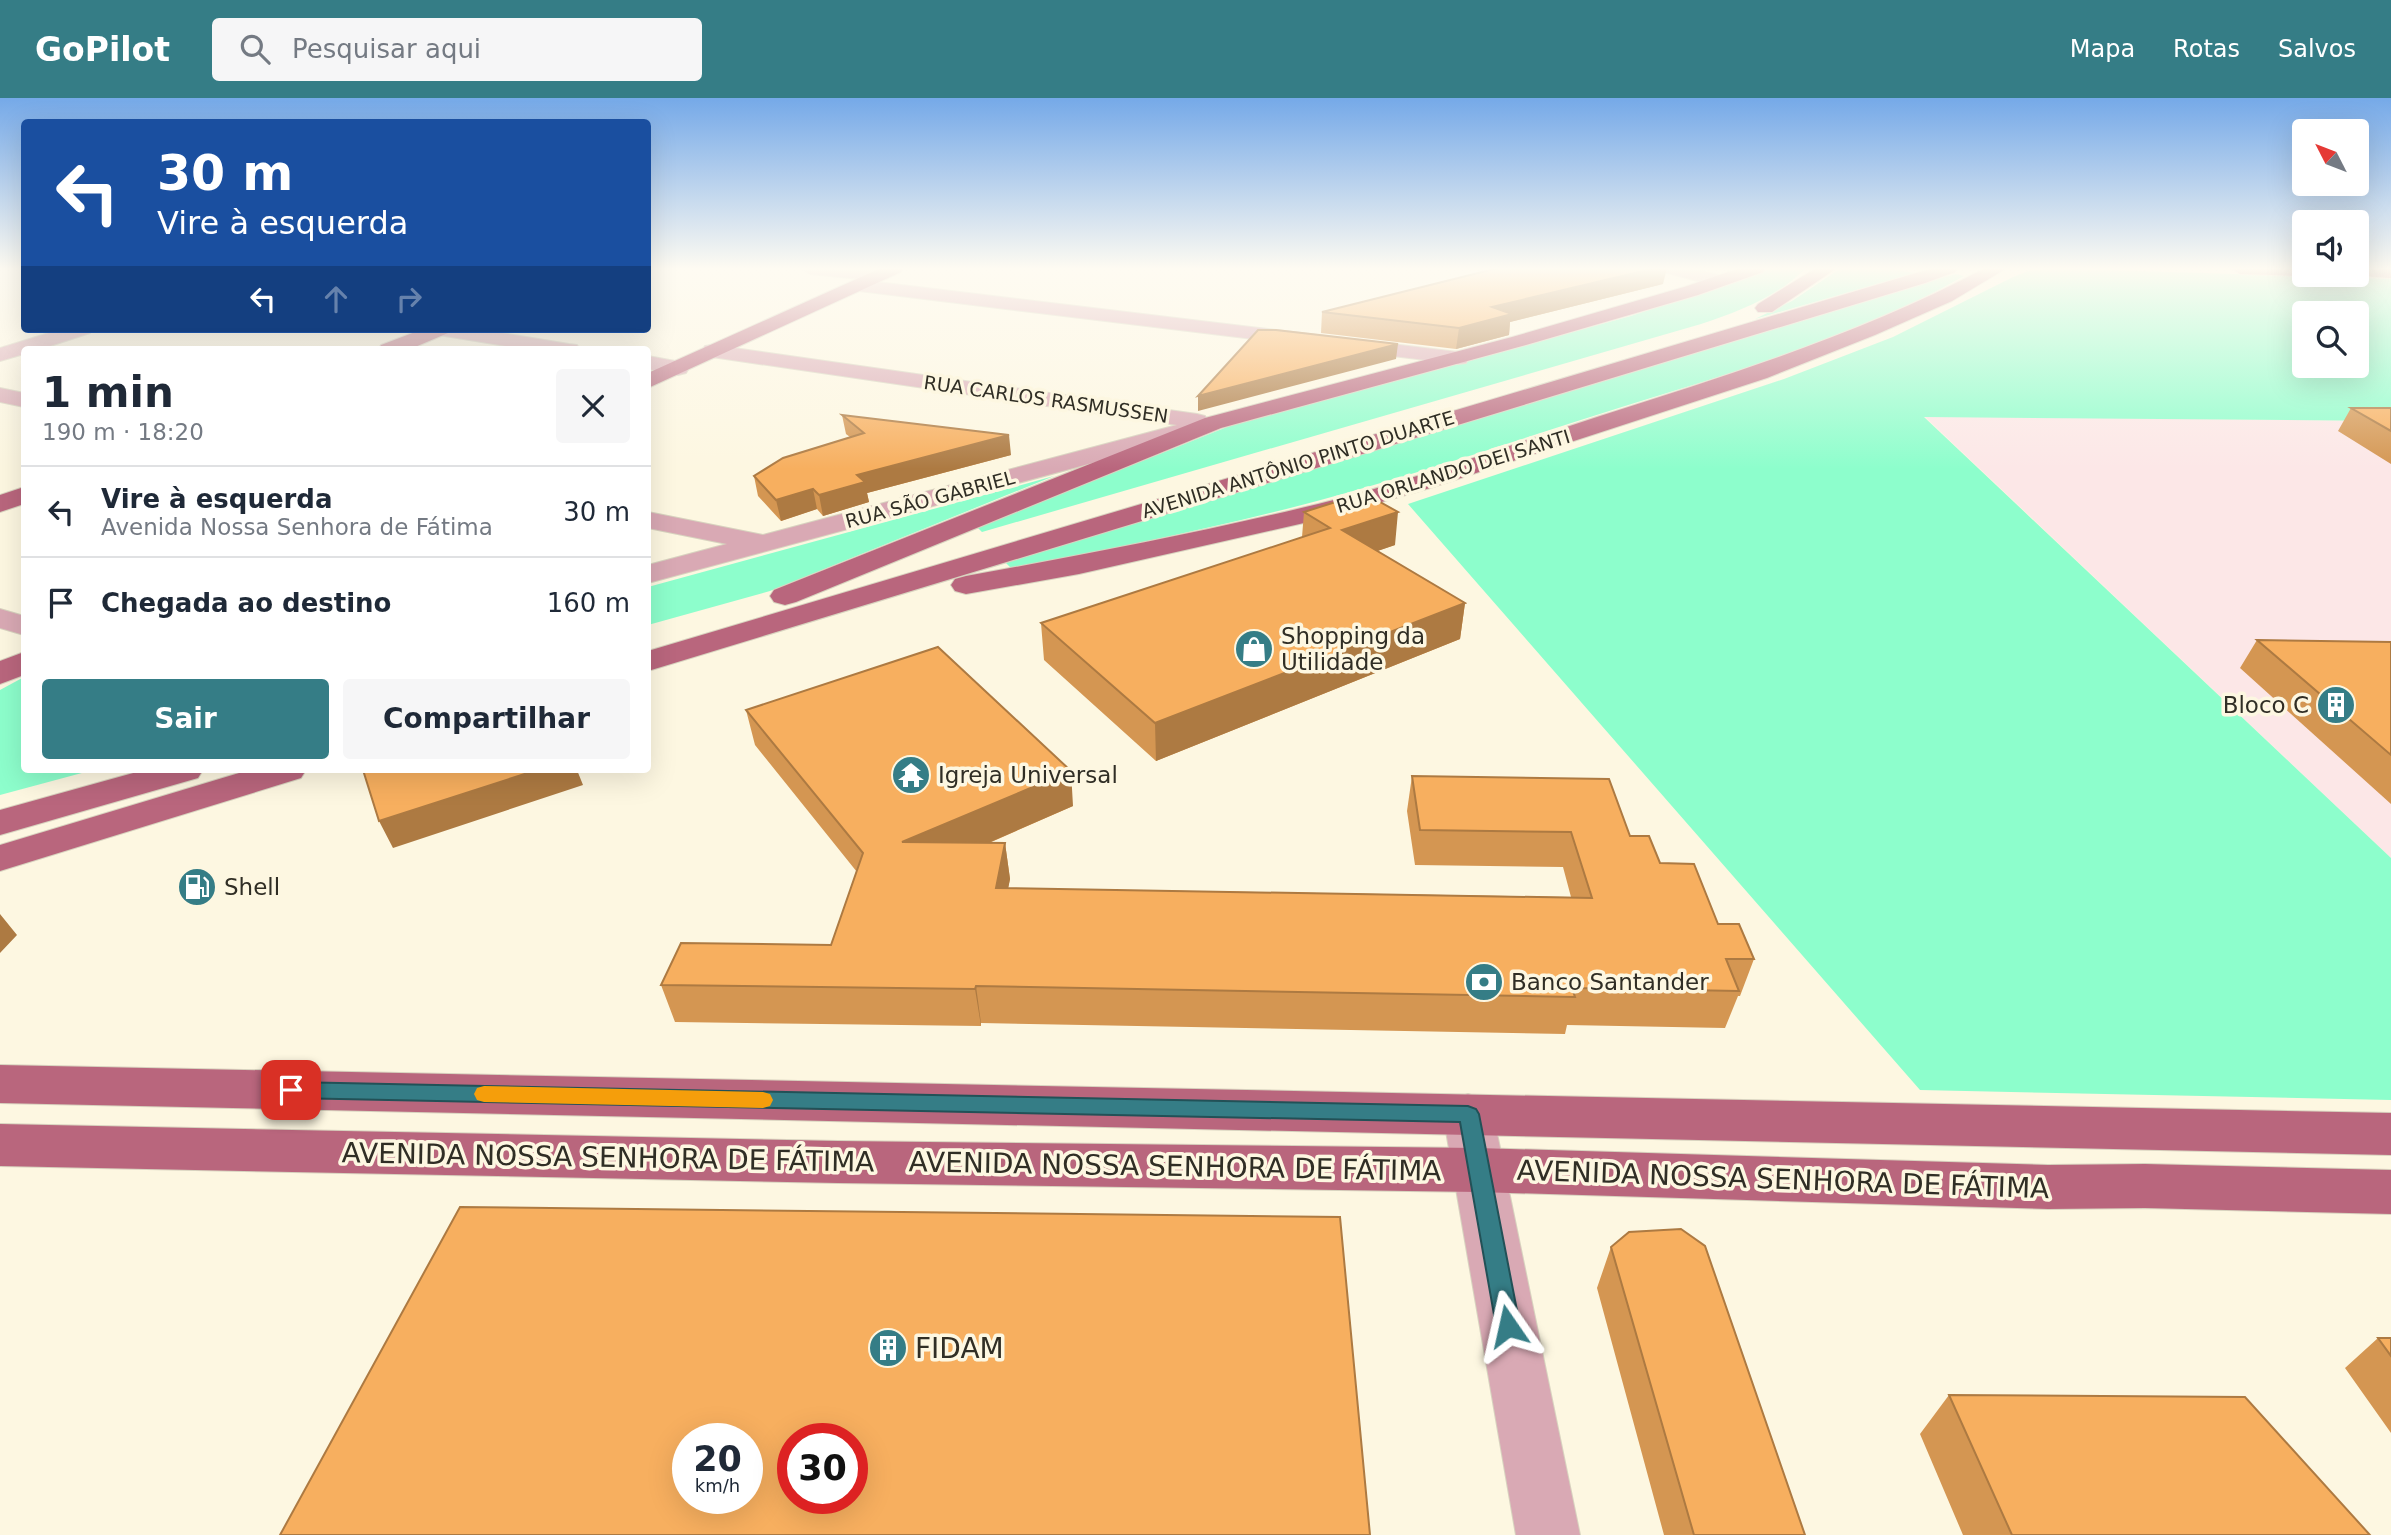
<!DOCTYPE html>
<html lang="pt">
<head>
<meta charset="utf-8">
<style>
  :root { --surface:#fff; --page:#f6f6f7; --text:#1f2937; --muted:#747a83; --line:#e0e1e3; --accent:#357d86 }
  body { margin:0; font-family:"DejaVu Sans",sans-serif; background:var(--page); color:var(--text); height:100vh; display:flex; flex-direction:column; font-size:26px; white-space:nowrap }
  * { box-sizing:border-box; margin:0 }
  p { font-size:23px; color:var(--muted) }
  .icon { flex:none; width:38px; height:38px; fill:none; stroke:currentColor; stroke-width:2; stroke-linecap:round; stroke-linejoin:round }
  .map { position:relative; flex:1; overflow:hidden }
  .drawer { position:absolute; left:21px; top:248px; width:630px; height:427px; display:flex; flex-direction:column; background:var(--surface); border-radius:7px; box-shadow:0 7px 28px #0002 }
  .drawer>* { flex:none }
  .banner { position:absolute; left:21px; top:21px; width:630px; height:214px; border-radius:7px; box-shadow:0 7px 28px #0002; background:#1a4fa0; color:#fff; overflow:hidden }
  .needle { width:46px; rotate:312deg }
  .fabs { position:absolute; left:2292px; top:21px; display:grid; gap:14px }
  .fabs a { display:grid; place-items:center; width:77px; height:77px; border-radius:7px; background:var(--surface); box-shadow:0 7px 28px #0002; font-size:35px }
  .speed { position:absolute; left:672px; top:1325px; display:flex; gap:14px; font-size:35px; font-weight:700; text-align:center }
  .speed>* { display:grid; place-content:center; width:91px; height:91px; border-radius:50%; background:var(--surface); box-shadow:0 7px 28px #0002; line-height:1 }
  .speed small { font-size:18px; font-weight:400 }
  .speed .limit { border:10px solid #d22; background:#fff; color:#111 }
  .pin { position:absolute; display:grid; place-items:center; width:60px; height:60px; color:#fff; margin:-30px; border-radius:14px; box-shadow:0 4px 10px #0006 }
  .me { position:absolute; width:77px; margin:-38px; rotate:349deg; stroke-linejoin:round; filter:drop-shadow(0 0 5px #0008) }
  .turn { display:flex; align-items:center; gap:24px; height:147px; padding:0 21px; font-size:32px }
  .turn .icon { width:91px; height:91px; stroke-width:2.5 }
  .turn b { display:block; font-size:49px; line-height:60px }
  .lanes { display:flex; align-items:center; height:66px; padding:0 21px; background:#0003; justify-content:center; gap:35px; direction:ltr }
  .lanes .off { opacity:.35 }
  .round { display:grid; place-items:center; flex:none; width:74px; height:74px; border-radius:7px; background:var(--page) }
  .head { display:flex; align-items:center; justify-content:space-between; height:119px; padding:0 21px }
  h1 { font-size:42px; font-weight:800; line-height:52px }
  .cta { display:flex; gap:14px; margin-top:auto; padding:14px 21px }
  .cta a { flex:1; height:80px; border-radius:7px; background:var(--accent); color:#fff; font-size:28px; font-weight:800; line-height:80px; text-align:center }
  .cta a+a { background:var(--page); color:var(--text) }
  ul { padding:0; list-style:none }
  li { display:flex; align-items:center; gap:21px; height:91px; padding:0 21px; border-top:2px solid var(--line) }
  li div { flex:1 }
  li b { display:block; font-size:26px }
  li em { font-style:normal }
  header { display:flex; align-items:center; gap:42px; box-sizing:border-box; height:98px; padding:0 35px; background:var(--accent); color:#fff }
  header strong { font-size:33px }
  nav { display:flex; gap:38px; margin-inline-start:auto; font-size:24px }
  .search { width:490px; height:63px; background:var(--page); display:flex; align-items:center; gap:18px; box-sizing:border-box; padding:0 24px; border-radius:7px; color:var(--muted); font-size:26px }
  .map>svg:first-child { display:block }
  .education { fill:#fce7e7 }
  .green { fill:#8dfecc; fill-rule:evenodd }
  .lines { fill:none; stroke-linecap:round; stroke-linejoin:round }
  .minor-casing { stroke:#d8d3bf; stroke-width:2 }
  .major-casing { stroke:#d8d3bf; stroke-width:2 }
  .minor { fill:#d9a9b4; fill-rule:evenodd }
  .major { fill:#b9667d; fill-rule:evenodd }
  .wall { fill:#d49652 }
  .shaded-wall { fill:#ad7a42 }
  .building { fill:#f7af5f; stroke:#ad7a42; stroke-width:2; fill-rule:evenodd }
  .route { fill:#357d86; stroke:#225157; stroke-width:2 }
  .slow { fill:#f59e0b }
  .labels { text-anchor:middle; stroke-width:7; stroke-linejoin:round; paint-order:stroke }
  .far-street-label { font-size:19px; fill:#302e25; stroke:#fdf7e1 }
  .poi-label { font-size:23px; fill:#302e25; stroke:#fdf7e1; text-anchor:start }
  .near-street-label { font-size:28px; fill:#302e25; stroke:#fdf7e1 }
  .near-poi-label { font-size:28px; fill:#302e25; stroke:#fdf7e1; text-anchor:start }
</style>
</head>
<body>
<header>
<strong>GoPilot</strong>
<div class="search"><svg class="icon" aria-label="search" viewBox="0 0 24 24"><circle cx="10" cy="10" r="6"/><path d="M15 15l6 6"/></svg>Pesquisar aqui</div>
<nav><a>Mapa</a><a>Rotas</a><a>Salvos</a></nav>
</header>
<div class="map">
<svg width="2391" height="1437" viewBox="0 0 2391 1437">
  <rect width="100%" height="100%" fill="#fdf7e1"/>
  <!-- education -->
  <path class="education" d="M 1924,318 L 2391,323 L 2391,760 Z"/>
  <!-- green -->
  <path class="green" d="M 1773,170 L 1806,170 C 1777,199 1740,213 1701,226 L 982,434 L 977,429 L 1232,327 L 1631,218 Z
    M 1841,170 L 1887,170 L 1915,175 L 1755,221 L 1792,203 Z
    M 2051,170 L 2391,181 L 2391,323 L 1924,319 L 2391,760 L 2391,1002 L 1920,992 L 1408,406 L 1784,281 L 1893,239 L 2013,179 L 2028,173 ZM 2305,215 L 2357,215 L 2357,268 L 2305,268 Z
    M 1956,176 L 1964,178 C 1859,238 1740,272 1625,308 C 1523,340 1421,375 1317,403 C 1217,430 1115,449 1014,473 L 1003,462 L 1854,204 Z
    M 1054,378 L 770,493 L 648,527 L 648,489 Z
    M 24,579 L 24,672 L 93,672 L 0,697 L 0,592 Z"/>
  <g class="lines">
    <defs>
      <path id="minor" d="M 801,170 L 877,172 L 886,178 L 877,184 L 1458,254 L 1466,255 L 1469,260 L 1466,265 L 1458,266 L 859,193 L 850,187 L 859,181 L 810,176 Z
        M 1661,170 L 1690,170 L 1727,179 L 1729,183 L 1720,189 L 1664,174 Z
        M 62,231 L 93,231 L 90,235 L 38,252 L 24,252 L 24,256 L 0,263 L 0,250 Z
        M 429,231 L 478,231 L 569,246 L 577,247 L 580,252 L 530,252 L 439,237 L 432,235 Z
        M 713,247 L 1197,316 L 1205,318 L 1210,329 L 1207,334 L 648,485 L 648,467 L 727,446 L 648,430 L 648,414 L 763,437 L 1177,327 L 705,258 L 702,253 L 705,248 Z
        M 648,258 L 686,265 L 689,270 L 686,275 L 678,277 L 648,271 Z
        M 0,290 L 24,295 L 24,309 L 0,304 Z
        M 0,511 L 24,518 L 24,537 L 0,530 Z
        M 1468,996 L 1485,1002 L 1493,1016 L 1580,1437 L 1516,1437 L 1443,1016 L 1451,1002 Z"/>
      <path id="major" d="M 881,170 L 904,170 L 901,174 L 648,290 L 648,275 Z
        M 1740,170 L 1766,170 L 1763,174 L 1698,197 L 1526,247 L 1221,330 L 796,504 L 785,507 L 774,504 L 770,498 L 774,492 L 1205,320 L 1512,239 L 1684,189 Z
        M 1816,170 L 1837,170 L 1772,214 L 1758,214 L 1755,210 L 1758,206 Z
        M 1933,170 L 1958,170 L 1955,174 L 1925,185 L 648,573 L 648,553 Z
        M 1985,170 L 2007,170 L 1952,203 L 1875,237 L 1767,280 L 1430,390 L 1326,420 L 1079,476 L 966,496 L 955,493 L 951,487 L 955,481 L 966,478 C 1084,457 1202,434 1318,406 C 1414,382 1507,348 1600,318 C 1732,276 1863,235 1985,170 Z
        M 2231,170 L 2305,170 L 2305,177 L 2308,177 L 2305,178 L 2240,176 Z
        M 2357,170 L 2391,170 L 2391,180 L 2350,177 L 2357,177 Z
        M 423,231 L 451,231 L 448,235 L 408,252 L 378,252 L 381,247 Z
        M 24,389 L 24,406 L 0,414 L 0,397 Z
        M 24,554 L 24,577 L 0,586 L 0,563 Z
        M 144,672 L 203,672 L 198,680 L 0,737 L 0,712 Z
        M 249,672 L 306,672 L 301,680 L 0,773 L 0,747 Z
        M 0,967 L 2391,1015 L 2391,1057 L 0,1005 Z
        M 0,1026 L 838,1043 L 1478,1050 L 2048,1067 L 2145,1066 L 2391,1072 L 2391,1116 L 2145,1110 L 2048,1111 L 1478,1094 L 838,1085 L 0,1068 Z"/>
    </defs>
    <!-- minor casing -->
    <use href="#minor" class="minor-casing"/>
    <!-- major casing -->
    <use href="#major" class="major-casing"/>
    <!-- minor -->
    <use href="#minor" class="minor"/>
    <!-- major -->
    <use href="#major" class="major"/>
  </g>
  <!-- wall -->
  <path class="wall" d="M 1663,186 L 1510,224 L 1509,237 L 1456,251 L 1321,235 L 1322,214 Z
    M 2351,310 L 2391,310 L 2391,366 L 2338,333 Z
    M 842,317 L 1011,357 L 867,395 L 869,404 L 823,418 L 817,411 L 781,423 L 758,398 L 754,378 L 850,339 L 846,336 Z
    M 1304,414 L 1395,447 L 1377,453 L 1465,505 L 1460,541 L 1156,663 L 1044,562 L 1041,525 L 1302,439 Z
    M 2257,542 L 2391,544 L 2391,706 L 2240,570 Z
    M 746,612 L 1073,708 L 989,745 L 1005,745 L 1010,781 L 1008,790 L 1571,799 L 1563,769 L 1415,767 L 1407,713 L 1412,678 L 1630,738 L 1660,765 L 1718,826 L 1754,861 L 1740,898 L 1738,898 L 1725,930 L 1567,927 L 1565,936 L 981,925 L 981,928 L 675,924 L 661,887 L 831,847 L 857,774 L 755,647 Z
    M 1611,1149 L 1805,1437 L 1664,1437 L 1597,1190 Z
    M 2378,1240 L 2391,1240 L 2391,1335 L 2345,1270 Z
    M 1949,1297 L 2370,1437 L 1963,1437 L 1920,1336 Z"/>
  <!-- shaded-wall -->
  <path class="shaded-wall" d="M 1656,170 L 1667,170 L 1663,186 L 1510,224 L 1509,237 L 1456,251 L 1459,230 L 1492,209 Z
    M 1398,246 L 1396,261 L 1198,313 L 1198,298 Z
    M 1009,337 L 1011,357 L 867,395 L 869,404 L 823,418 L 819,397 L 857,377 Z
    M 813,391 L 817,411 L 781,423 L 776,402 Z
    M 1398,414 L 1395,447 L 1340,466 L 1342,432 Z
    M 1465,505 L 1460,541 L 1156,663 L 1155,625 Z
    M 537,672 L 577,672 L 583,687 L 393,750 L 379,723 Z
    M 1071,673 L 1073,708 L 908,780 L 902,744 Z
    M 1005,745 L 1010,781 L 1001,827 L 996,790 Z
    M 0,816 L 17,837 L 0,855 Z
    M 976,888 L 981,925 L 981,928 L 975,891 Z"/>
  <!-- building -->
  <path class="building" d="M 1498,170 L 1656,170 L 1492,209 L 1512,216 L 1459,230 L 1322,214 Z
    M 1258,232 L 1276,232 L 1398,246 L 1198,298 Z
    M 2351,310 L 2391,310 L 2391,333 Z
    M 842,317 L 1009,337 L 857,377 L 865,384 L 819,397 L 813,391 L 776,402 L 754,378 L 783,360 L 864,335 Z
    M 1364,395 L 1398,414 L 1342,432 L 1465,505 L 1155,625 L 1041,525 L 1330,430 L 1304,414 Z
    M 2257,542 L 2391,544 L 2391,657 Z
    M 938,549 L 1071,673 L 902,744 L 1005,745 L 996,790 L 1592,800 L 1571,734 L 1420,732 L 1412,678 L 1609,681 L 1630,738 L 1649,738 L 1660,765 L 1694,766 L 1718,826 L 1739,826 L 1754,861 L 1726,861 L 1739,893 L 1572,890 L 1575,899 L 976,888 L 975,891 L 661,887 L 681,845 L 831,847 L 863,755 L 746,612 Z
    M 363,672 L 537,672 L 379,723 Z
    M 460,1109 L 1340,1119 L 1370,1437 L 280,1437 ZM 688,1340 L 747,1340 L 747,1400 L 688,1400 ZM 793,1340 L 852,1340 L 852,1400 L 793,1400 Z
    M 1681,1131 L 1705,1148 L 1805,1437 L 1694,1437 L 1611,1149 L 1629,1134 Z
    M 2378,1240 L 2391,1240 L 2391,1258 Z
    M 1949,1297 L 2245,1299 L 2370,1437 L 2012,1437 Z"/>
  <!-- sky -->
  <linearGradient id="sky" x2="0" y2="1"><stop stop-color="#75a9e8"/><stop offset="0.46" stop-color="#fefbf2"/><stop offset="1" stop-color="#fefbf2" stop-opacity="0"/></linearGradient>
  <rect width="2391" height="371" fill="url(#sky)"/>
  <!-- route -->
  <path class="route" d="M 291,984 L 1468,1008 L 1476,1011 L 1479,1016 L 1520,1228 L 1517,1236 L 1508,1239 L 1500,1236 L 1496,1228 L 1460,1024 L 291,1000 L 284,998 L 281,992 L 284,986 Z"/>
  <!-- slow -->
  <path class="slow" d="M 484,988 L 763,994 L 770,996 L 773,1002 L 770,1008 L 763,1010 L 484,1004 L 477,1002 L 474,996 L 477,990 Z"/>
  <!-- icons -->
  <defs>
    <symbol id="shop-disc" viewBox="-11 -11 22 22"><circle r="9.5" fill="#357d86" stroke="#fdf7e1"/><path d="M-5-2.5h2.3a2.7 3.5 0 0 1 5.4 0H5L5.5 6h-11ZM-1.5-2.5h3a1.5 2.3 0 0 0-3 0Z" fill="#fff"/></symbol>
    <symbol id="building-disc" viewBox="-11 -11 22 22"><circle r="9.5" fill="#357d86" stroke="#fdf7e1"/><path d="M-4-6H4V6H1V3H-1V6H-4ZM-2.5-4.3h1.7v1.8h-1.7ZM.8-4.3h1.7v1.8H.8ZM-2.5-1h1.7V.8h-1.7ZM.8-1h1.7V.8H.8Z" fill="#fff"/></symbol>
    <symbol id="temple-disc" viewBox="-11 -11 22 22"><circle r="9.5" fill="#357d86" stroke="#fdf7e1"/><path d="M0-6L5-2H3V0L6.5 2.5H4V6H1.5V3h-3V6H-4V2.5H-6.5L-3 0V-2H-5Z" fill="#fff"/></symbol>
    <symbol id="fuel-disc" viewBox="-11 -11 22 22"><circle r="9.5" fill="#357d86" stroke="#fdf7e1"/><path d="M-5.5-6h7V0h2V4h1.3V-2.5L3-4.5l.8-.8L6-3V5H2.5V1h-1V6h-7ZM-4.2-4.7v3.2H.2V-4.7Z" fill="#fff"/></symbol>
    <symbol id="bank-disc" viewBox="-11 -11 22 22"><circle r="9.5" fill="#357d86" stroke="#fdf7e1"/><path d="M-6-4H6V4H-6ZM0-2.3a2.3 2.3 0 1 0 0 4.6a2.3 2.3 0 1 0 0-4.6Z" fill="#fff"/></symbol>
  </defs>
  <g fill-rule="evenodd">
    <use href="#shop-disc" x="1232" y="529" width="44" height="44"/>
    <use href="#building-disc" x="2314" y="585" width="44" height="44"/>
    <use href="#temple-disc" x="889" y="655" width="44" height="44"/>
    <use href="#fuel-disc" x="175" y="767" width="44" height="44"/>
    <use href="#bank-disc" x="1462" y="862" width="44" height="44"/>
    <use href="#building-disc" x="866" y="1228" width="44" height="44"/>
  </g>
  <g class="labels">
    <!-- far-street labels -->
    <g class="far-street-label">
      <text transform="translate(1046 301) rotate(8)" y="7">RUA CARLOS RASMUSSEN</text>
      <text transform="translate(1298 366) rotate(-17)" y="7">AVENIDA ANTÔNIO PINTO DUARTE</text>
      <text transform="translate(1453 373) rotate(-17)" y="7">RUA ORLANDO DEI SANTI</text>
      <text transform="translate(930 401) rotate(-15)" y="7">RUA SÃO GABRIEL</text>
    </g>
    <!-- poi labels -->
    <g class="poi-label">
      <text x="1281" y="546">Shopping da<tspan x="1281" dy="26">Utilidade</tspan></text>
      <text x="2309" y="615" text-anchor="end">Bloco C</text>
      <text x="938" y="685">Igreja Universal</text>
      <text x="224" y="797">Shell</text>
      <text x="1511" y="892">Banco Santander</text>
    </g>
    <!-- near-street labels -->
    <g class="near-street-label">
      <text transform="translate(608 1059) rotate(1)" y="10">AVENIDA NOSSA SENHORA DE FÁTIMA</text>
      <text transform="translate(1175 1068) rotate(1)" y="10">AVENIDA NOSSA SENHORA DE FÁTIMA</text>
      <text transform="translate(1783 1081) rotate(2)" y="10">AVENIDA NOSSA SENHORA DE FÁTIMA</text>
    </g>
    <!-- near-poi labels -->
    <g class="near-poi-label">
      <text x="915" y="1260">FIDAM</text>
    </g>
  </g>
</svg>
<div class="fabs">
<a><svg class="needle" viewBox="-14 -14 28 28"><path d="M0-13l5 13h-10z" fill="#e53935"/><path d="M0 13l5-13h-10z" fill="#747a83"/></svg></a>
<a><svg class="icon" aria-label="sound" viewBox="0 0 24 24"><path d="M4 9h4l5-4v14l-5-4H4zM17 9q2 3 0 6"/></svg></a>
<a><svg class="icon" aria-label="search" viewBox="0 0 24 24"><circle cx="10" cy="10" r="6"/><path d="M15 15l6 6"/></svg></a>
</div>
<div class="speed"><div>20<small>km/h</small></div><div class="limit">30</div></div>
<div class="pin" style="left:291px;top:992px;background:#d93025"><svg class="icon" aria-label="arrive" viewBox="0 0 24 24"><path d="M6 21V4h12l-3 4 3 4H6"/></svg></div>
<svg class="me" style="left:1508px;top:1228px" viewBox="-20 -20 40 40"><path d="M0-17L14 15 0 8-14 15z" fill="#357d86" stroke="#fff" stroke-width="4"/></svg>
<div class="banner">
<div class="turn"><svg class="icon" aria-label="left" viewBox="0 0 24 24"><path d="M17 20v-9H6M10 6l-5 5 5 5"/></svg><div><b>30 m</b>Vire à esquerda</div></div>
<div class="lanes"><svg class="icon" aria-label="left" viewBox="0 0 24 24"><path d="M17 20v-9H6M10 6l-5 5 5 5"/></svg><svg class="icon off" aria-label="ahead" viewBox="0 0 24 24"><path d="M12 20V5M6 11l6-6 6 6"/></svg><svg class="icon off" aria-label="right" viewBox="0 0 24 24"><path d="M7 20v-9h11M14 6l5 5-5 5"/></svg></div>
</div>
<section class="drawer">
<div class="head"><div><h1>1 min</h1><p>190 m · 18:20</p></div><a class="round"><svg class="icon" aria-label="close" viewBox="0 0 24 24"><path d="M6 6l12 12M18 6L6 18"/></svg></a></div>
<ul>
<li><svg class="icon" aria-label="left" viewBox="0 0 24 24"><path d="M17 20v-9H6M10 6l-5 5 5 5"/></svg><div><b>Vire à esquerda</b><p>Avenida Nossa Senhora de Fátima</p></div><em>30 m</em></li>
<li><svg class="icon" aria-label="arrive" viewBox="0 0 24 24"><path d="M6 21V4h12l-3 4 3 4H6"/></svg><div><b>Chegada ao destino</b></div><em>160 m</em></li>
</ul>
<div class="cta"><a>Sair</a><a>Compartilhar</a></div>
</section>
</div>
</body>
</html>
